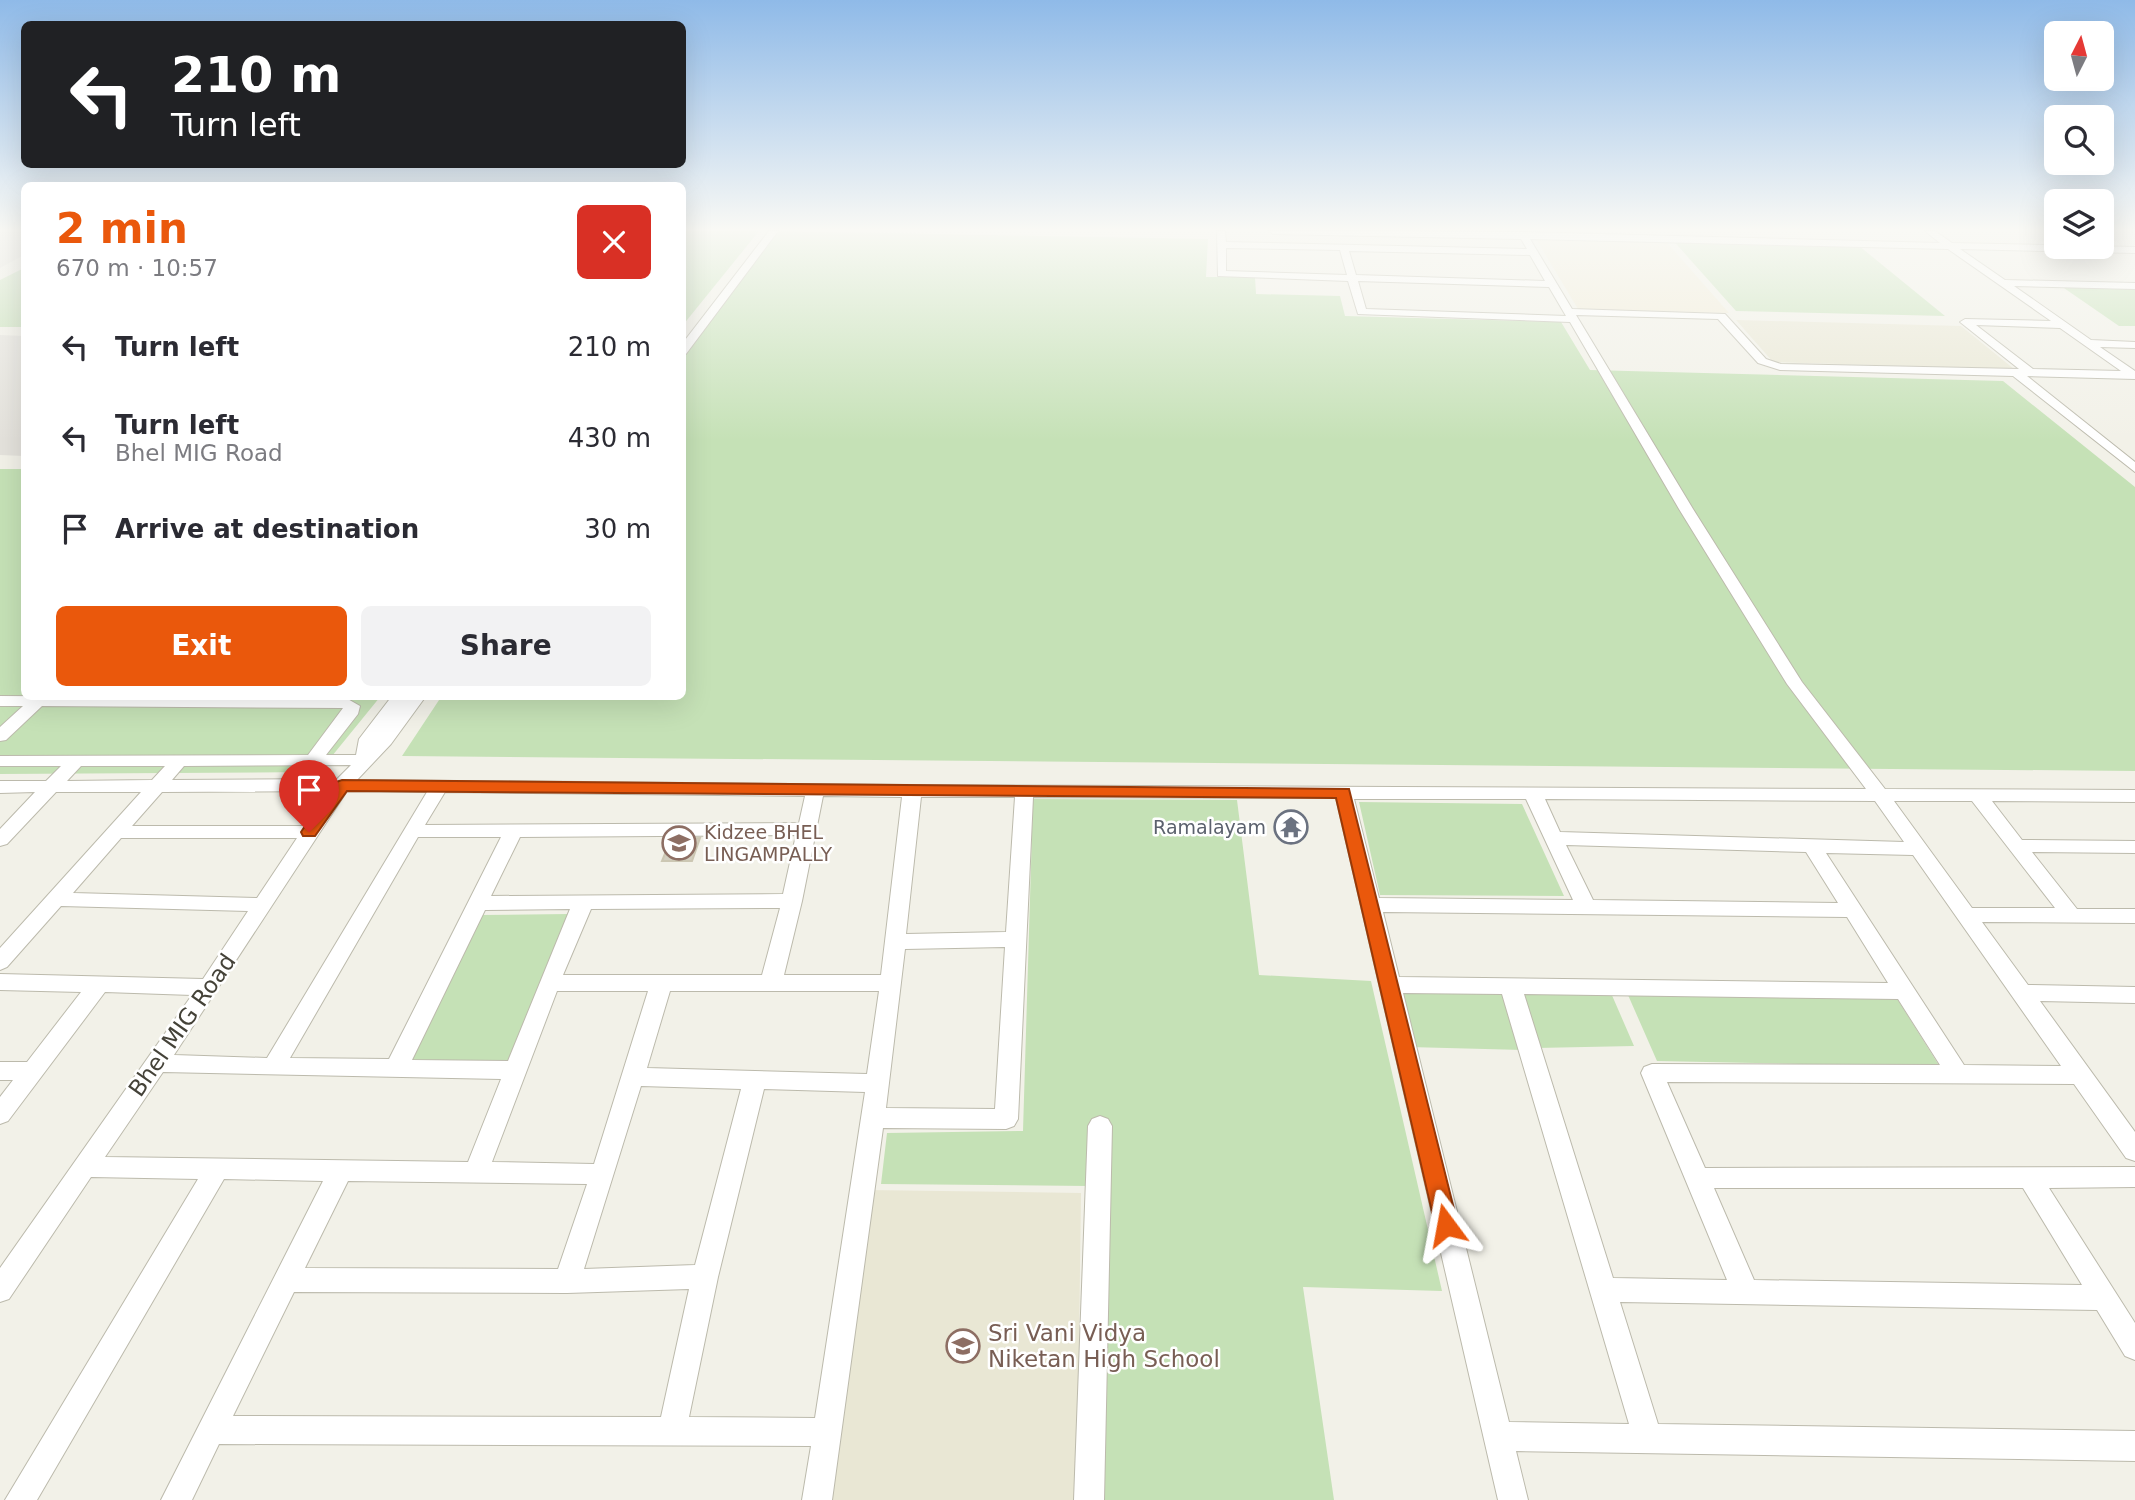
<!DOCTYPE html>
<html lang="en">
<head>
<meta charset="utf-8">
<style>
  :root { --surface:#fff; --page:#f2f2f3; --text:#2b2b33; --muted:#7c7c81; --accent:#ea580c }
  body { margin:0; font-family:"DejaVu Sans",sans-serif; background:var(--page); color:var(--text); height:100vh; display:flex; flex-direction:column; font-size:26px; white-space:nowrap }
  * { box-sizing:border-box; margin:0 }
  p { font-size:23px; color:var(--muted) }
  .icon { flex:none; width:38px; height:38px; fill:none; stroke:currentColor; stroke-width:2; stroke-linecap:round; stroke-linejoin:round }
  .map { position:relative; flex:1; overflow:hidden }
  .details { position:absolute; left:21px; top:182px; width:665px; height:518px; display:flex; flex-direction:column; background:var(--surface); border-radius:10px; box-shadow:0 7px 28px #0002 }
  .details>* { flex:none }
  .guide { position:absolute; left:21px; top:21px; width:665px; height:147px; border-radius:10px; box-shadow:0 7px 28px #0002; background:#202124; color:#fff; overflow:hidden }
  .needle { width:46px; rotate:6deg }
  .buttons { position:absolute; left:2044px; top:21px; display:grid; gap:14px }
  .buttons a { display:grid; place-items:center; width:70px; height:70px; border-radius:10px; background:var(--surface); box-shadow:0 7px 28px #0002; font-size:35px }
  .pin { position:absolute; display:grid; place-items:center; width:60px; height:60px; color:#fff; margin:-72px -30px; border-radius:50% 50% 50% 0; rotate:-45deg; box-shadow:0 0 7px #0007 }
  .pin .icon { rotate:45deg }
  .me { position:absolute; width:77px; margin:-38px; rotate:347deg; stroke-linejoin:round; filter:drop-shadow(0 0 5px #0008) }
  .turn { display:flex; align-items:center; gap:24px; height:147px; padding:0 35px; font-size:32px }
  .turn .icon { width:91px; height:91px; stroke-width:2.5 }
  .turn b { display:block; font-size:49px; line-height:60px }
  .round { display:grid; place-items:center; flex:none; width:74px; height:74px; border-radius:10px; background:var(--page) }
  .summary { display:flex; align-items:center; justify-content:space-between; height:119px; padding:0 35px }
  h1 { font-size:42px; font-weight:700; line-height:52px; color:var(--accent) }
  .action { display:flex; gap:14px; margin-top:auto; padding:14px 35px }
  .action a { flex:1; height:80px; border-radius:10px; background:var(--accent); color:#fff; font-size:28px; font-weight:700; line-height:80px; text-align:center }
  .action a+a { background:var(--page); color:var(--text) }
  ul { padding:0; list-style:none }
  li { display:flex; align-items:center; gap:21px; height:91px; padding:0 35px }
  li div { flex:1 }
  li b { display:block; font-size:26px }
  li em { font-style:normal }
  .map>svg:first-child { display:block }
  .commercial { fill:#f1ebd6 }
  .industrial { fill:#e4e2dc }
  .education { fill:#e9e7d4 }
  .green { fill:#c5e1b6 }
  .building { fill:#d2cebf; stroke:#ccc7b3; stroke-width:2 }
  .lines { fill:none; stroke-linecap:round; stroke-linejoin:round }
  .minor-casing { stroke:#bcbaac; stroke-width:2 }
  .minor { fill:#fff; fill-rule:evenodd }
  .route { fill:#ea580c; stroke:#983908; stroke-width:2 }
  .labels { text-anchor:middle; stroke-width:5; stroke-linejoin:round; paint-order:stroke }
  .worship-label { font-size:19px; fill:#5b616d; stroke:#fff; text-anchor:end }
  .education-label { font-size:19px; fill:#785e54; stroke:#fff; text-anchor:start }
  .near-street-label { font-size:23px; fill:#444238; stroke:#fff }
  .near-education-label { font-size:23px; fill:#785e54; stroke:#fff; text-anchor:start }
</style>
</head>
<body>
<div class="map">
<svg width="2135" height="1500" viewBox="0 0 2135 1500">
  <rect width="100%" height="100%" fill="#f2f1e8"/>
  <!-- commercial -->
  <path class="commercial" d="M 1533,234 L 1662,237 L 1729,313 L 1578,309 Z"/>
  <!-- industrial -->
  <path class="industrial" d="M 0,231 L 24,231 L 24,255 L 0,268 Z
    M 0,335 L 24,336 L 24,456 L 0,455 Z"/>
  <!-- education -->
  <path class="education" d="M 1736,320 L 1961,326 L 2014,369 L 1773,362 Z
    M 866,1190 L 1081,1193 L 1077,1500 L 829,1500 Z"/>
  <!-- green -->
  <path class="green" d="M 683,231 L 759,231 L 683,325 L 682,231 Z
    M 774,231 L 1208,239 L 1206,277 L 1255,277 L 1256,294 L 1340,296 L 1345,316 L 1561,322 L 1590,370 L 2003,381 L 2135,487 L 2135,771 L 402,756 L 441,697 L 682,696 L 683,352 Z
    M 1670,237 L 1853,241 L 1945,316 L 1736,311 Z
    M 24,268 L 24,327 L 0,327 L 0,280 Z
    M 2061,286 L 2135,288 L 2135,326 L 2119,326 Z
    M 0,469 L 24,469 L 24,696 L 380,697 L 319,772 L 0,774 Z
    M 1033,799 L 1237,800 L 1259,975 L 1371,981 L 1442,1291 L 1303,1287 L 1334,1500 L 1097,1500 L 1090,1186 L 881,1184 L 887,1133 L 1023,1131 Z
    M 1359,802 L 1522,804 L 1564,896 L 1380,895 Z
    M 569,914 L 512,1060 L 410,1060 L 480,915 Z
    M 1398,991 L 1507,994 L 1523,1050 L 1409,1047 Z
    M 1611,993 L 1634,1046 L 1536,1048 L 1518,994 Z
    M 1628,995 L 1896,997 L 1940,1067 L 1657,1061 Z"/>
  <!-- building -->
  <path class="building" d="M 700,838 L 692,861 L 662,861 L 671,839 Z"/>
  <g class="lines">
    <defs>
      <path id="minor" d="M 769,231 L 778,231 L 686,354 L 682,355 L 682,344 Z
        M 1217,231 L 1225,231 L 1226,242 L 1527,249 L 1521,239 L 1273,234 L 1269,231 L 1523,232 L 1940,243 L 1925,231 L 1935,231 L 1952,243 L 2135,247 L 2135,253 L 1960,249 L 2005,280 L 2135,283 L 2135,289 L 2014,286 L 2091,340 L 2135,342 L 2135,348 L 2100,347 L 2135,371 L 2135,379 L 2027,376 L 2135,462 L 2135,472 L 2013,376 L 1780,370 L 1758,363 L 1718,319 L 1576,315 L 1693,509 L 1802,682 L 1885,789 L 2135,790 L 2135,802 L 1992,801 L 2022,840 L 2135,841 L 2135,853 L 2032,852 L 2077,909 L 2135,909 L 2135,923 L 1982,922 L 2028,985 L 2135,987 L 2135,1003 L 2040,1001 L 2135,1132 L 2135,1161 L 2126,1158 L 2074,1084 L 1667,1082 L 1705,1168 L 2135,1167 L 2135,1187 L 2049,1188 L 2135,1323 L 2135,1360 L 2125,1356 L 2097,1310 L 1620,1302 L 1658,1424 L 2135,1431 L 2135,1461 L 1516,1451 L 1528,1500 L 1498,1500 L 1336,798 L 1033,797 L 1018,1119 L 1014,1126 L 1006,1129 L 883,1128 L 832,1500 L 802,1500 L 811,1446 L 219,1444 L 192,1500 L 161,1500 L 323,1181 L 224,1179 L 37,1500 L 5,1500 L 198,1179 L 91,1177 L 9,1299 L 0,1302 L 0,1268 L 192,995 L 105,992 L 8,1121 L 0,1124 L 0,1097 L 13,1080 L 0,1080 L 0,1062 L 27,1062 L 81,992 L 0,990 L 0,974 L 203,979 L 248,911 L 61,906 L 7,967 L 0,970 L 0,948 L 141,792 L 56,792 L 7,844 L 0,846 L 0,829 L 35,792 L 0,793 L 0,781 L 46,781 L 61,766 L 0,766 L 0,756 L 308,755 L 343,708 L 42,706 L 6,740 L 0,741 L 0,727 L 23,706 L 0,706 L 0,696 L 346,698 L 360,706 L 358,714 L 326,755 L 356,755 L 359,739 L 392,696 L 426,696 L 391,744 L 357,780 L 912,785 L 1866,789 L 1787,684 L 1679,509 L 1570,322 L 1358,314 L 1348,281 L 1218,276 ZM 1530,239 L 1948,249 L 2051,321 L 1965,319 L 1960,322 L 2019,369 L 1781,364 L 1766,359 L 1725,314 L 1572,309 ZM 1226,248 L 1340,250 L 1347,275 L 1226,271 ZM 1349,251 L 1530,255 L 1545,281 L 1356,275 ZM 1358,281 L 1549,287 L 1566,316 L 1366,309 ZM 1976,325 L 2060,328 L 2121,371 L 2033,369 ZM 351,765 L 337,779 L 172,780 L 184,766 ZM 81,766 L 165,766 L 152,780 L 67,781 ZM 329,791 L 306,826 L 132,826 L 162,792 ZM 347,791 L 427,792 L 267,1058 L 174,1055 ZM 445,792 L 805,796 L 799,823 L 425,825 ZM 823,796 L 902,797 L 881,975 L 784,975 L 802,901 ZM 921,797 L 1015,797 L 1006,932 L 906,934 ZM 1354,799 L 1526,799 L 1573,900 L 1379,898 ZM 1545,799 L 1875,801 L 1904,842 L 1560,832 ZM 1894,801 L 1972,801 L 2055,908 L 1972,908 ZM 796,835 L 783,894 L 491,896 L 520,837 ZM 418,837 L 501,837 L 389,1059 L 290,1058 ZM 121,838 L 297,838 L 257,898 L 73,893 ZM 1566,845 L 1806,852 L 1838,903 L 1593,900 ZM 1826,853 L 1913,855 L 2061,1066 L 1964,1065 ZM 780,908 L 762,975 L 563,975 L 591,909 ZM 570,909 L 508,1061 L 412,1060 L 485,910 ZM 1383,912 L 1847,917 L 1888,983 L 1399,977 ZM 1005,947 L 995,1109 L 886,1108 L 905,949 ZM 557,991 L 648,991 L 594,1164 L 492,1162 ZM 670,991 L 879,991 L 867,1074 L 647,1068 ZM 1403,993 L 1502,994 L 1629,1424 L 1509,1422 ZM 1524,994 L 1898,999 L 1940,1065 L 1652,1064 L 1644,1067 L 1641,1073 L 1727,1280 L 1613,1278 ZM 163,1072 L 501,1079 L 468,1162 L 105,1157 ZM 641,1086 L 741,1089 L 695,1265 L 584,1269 ZM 764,1089 L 865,1092 L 815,1418 L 689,1417 L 718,1277 ZM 348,1181 L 587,1184 L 558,1269 L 305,1268 ZM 1714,1188 L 2023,1188 L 2082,1285 L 1754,1280 ZM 689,1289 L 661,1417 L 233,1416 L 294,1292 L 567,1293 Z
        M 1100,1116 L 1108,1119 L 1112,1126 L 1104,1500 L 1074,1500 L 1088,1126 L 1092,1119 Z"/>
    </defs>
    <!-- minor casing -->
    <use href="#minor" class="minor-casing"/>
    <!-- minor -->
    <use href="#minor" class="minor"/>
  </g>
  <!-- sky -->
  <linearGradient id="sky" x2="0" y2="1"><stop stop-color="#8fbae8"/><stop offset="0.52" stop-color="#f9f9f5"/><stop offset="1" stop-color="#f9f9f5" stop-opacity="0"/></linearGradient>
  <rect width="2135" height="441" fill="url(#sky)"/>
  <!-- route -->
  <path class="route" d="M 342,780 L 1349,789 L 1458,1225 L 1454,1232 L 1446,1235 L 1438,1232 L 1435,1225 L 1336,798 L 347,791 L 315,836 L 303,836 L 301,832 L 303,829 L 336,782 Z"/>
  <!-- icons -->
  <defs>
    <symbol id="temple-ring" viewBox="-11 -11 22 22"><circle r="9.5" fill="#fff" stroke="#6b7280" stroke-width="1.5"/><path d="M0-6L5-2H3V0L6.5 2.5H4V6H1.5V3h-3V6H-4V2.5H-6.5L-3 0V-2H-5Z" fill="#6b7280"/></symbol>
    <symbol id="university-ring" viewBox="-11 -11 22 22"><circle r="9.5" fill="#fff" stroke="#8d6e63" stroke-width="1.5"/><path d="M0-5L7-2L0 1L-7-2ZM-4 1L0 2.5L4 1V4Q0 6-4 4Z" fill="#8d6e63"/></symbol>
    <symbol id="school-ring" viewBox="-11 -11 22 22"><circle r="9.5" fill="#fff" stroke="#8d6e63" stroke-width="1.5"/><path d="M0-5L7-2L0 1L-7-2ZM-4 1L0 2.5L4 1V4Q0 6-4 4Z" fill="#8d6e63"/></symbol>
  </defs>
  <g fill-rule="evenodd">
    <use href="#temple-ring" x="1272" y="808" width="38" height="38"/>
    <use href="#university-ring" x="660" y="824" width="38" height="38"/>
    <use href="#school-ring" x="944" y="1327" width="38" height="38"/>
  </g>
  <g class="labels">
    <!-- worship labels -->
    <g class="worship-label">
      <text x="1266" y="834">Ramalayam</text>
    </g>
    <!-- education labels -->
    <g class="education-label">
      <text x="704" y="839">Kidzee BHEL<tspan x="704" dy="22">LINGAMPALLY</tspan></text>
    </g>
    <!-- near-street labels -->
    <g class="near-street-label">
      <text transform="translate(182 1025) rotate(-55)" y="8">Bhel MIG Road</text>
    </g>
    <!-- near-education labels -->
    <g class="near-education-label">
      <text x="988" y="1341">Sri Vani Vidya<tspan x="988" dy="26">Niketan High School</tspan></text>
    </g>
  </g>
</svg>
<div class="buttons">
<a><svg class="needle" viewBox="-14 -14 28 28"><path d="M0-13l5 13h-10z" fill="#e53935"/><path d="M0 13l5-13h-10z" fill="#7c7c81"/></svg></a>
<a><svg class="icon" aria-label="search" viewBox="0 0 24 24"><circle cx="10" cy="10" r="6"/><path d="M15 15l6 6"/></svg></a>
<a><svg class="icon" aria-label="layers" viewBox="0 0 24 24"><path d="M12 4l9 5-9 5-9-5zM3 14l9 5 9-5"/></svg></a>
</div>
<div class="pin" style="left:309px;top:832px;background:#d93025"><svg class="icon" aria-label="arrive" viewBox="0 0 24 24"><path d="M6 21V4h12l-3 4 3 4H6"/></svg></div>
<svg class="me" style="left:1446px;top:1225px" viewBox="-20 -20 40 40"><path d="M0-17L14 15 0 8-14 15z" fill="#ea580c" stroke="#fff" stroke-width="4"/></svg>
<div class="guide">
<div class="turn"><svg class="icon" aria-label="left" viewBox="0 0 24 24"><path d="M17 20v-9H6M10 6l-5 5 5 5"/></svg><div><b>210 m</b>Turn left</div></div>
</div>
<section class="details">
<div class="summary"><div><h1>2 min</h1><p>670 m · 10:57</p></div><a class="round" style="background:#d93025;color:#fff"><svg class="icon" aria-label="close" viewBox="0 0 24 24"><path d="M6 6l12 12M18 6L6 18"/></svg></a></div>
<ul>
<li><svg class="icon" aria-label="left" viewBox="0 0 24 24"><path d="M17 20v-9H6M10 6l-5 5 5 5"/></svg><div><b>Turn left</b></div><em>210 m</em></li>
<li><svg class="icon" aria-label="left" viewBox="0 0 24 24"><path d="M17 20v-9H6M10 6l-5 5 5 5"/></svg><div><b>Turn left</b><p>Bhel MIG Road</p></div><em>430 m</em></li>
<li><svg class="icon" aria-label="arrive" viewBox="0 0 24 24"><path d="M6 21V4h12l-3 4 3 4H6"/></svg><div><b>Arrive at destination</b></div><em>30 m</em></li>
</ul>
<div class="action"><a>Exit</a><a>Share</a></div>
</section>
</div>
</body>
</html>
